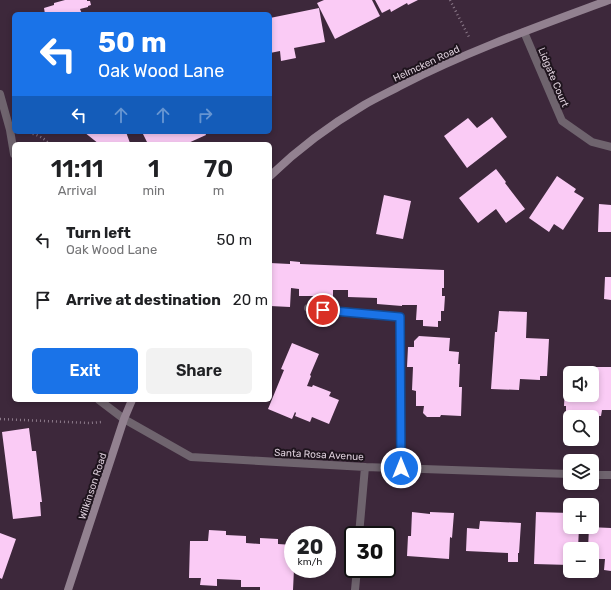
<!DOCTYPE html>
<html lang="en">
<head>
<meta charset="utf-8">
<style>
  :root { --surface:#fff; --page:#f2f2f2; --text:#202124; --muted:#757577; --accent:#1a73e8 }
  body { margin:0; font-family:Rubik,sans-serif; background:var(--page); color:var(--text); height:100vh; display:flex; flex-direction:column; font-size:15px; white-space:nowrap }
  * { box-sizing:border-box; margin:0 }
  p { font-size:13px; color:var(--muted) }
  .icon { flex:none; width:22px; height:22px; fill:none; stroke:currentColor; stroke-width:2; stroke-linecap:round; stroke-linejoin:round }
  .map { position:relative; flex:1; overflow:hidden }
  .details { position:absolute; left:12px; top:142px; width:260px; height:260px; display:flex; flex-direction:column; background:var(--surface); border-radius:6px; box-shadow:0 2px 6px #0003 }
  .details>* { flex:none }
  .hud { position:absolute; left:12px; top:12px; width:260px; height:122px; border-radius:6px; box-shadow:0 2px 6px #0003; background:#1a73e8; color:#fff; overflow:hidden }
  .fabs { position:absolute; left:563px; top:366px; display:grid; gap:8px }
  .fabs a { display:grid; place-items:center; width:36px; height:36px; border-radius:6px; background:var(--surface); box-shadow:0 2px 6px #0003; font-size:20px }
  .speed { position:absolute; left:284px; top:526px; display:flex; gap:8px; font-size:20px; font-weight:700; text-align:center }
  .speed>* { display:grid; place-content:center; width:52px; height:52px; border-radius:50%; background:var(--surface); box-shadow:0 2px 6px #0003; line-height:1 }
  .speed small { font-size:10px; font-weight:400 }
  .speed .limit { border:2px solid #111; border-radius:6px; background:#fff; color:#111 }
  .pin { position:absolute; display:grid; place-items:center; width:34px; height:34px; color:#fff; margin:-17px; border:2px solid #fff; border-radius:50%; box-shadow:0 1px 4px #0007 }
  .me { position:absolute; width:44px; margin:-22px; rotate:0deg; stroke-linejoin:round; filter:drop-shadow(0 0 3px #0008) }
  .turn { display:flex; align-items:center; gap:14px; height:84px; padding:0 20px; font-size:18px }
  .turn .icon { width:52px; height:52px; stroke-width:2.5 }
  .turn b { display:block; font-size:28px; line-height:34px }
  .lanes { display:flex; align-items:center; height:38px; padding:0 20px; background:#0003; justify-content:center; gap:20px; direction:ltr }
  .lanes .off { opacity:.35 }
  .eta { display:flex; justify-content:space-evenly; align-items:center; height:68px; text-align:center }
  .eta b { font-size:24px; font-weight:600; line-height:28px }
  .cta { display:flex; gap:8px; margin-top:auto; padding:8px 20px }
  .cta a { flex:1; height:46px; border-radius:6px; background:var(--accent); color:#fff; font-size:16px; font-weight:600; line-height:46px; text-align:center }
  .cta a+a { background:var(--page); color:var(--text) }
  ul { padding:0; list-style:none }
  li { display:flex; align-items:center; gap:12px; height:60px; padding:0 20px }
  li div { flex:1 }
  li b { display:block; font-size:15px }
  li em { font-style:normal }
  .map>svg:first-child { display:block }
  .building { fill:#facbf5 }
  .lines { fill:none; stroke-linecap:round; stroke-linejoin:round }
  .path { stroke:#8c7a8a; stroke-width:2.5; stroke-dasharray:1 3; stroke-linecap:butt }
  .street { stroke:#6f646e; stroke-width:8 }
  .secondary { stroke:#928190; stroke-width:8 }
  .route-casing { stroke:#114b97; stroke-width:10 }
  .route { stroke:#1a73e8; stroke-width:7 }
  .labels { text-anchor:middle; stroke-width:4; stroke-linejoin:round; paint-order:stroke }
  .street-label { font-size:10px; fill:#dcceda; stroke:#1e141d }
</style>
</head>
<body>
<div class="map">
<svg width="611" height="590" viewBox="0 0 611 590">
  <rect width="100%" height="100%" fill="#3d283b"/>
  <!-- building -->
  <path class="building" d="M 65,0 L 87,0 L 87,1 L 90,1 L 91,5 L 88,6 L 88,7 L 80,9 L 82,14 L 45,14 L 44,8 L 54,5 L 54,3 Z
    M 324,0 L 372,0 L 380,16 L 335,39 L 317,3 Z
    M 375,0 L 418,0 L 408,5 L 407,3 L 391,12 L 390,9 L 382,13 Z
    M 319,8 L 325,42 L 294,48 L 296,58 L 281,61 L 280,51 L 270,53 L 270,18 Z
    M 492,117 L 507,137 L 467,168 L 444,136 L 468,118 L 477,128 Z
    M 84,132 L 126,132 L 130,143 L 129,144 L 99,144 Z
    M 142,132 L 205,132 L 206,135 L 186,144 L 148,144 Z
    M 496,169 L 506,182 L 505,183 L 525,209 L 506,223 L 496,209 L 478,223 L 459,198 Z
    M 557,176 L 576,189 L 574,192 L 584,198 L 563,230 L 554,224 L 549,232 L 529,218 Z
    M 384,195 L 411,201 L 403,239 L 376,234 Z
    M 599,204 L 611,205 L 611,232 L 598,232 Z
    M 290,261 L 300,262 L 300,264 L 444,270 L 444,288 L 442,288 L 442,296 L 445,296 L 444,311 L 441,311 L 441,321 L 438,321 L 438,327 L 423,326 L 423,320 L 416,320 L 417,305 L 402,305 L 402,306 L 377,304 L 377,298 L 348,297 L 348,290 L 333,290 L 333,299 L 316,298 L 316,296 L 299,296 L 299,289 L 291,288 L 290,307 L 270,306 L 270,263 L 290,264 Z
    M 605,277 L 611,277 L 611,300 L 604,299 Z
    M 499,311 L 527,312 L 526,338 L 549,339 L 547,376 L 540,376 L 540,380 L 520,379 L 519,390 L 491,389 L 495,332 L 497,332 Z
    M 419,336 L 450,338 L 449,351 L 459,352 L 458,364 L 460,364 L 459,387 L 462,387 L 461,416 L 441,415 L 440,417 L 427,417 L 423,413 L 424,406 L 416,406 L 416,391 L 412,390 L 413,367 L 407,367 L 408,347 L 414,347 L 414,341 Z
    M 292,343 L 319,354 L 310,375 L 311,376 L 307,386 L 312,387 L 313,385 L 331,392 L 329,396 L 339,400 L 329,424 L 312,417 L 310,422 L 295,416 L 296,413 L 295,412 L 292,419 L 268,409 L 284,370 L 281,369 Z
    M 582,367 L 611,367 L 611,410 L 602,410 L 601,416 L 584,416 L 584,415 L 573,414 L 573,412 L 566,412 L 566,406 L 564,406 L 565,387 L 570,387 L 570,395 L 592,395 L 592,373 L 582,373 Z
    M 29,428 L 32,451 L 36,451 L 42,502 L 40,502 L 41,516 L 13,519 L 2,432 Z
    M 412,512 L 430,514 L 430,512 L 454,513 L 452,538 L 450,537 L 449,559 L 407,556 L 408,536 L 411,536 Z
    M 536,512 L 570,513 L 570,527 L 579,527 L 578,549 L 570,549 L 570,565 L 534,564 Z
    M 480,521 L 521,523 L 519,553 L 518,553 L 518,562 L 508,562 L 508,553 L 466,551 L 467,528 L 479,529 Z
    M 589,527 L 611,528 L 611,571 L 604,570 L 605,559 L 592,559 L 592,549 L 588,549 Z
    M 209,530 L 226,531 L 226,535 L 246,536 L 246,543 L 260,544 L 260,538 L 278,539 L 278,544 L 293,545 L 293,569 L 294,569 L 293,590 L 260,590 L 260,587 L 241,587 L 241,580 L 217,579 L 217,586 L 200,585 L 201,578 L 189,578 L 190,541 L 208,541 Z
    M 0,533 L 16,539 L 2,579 L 0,578 Z"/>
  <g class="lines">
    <!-- path -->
    <path class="path" d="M 450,0 L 470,39
      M 25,132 C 33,133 44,137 49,144
      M 0,419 L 90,423 L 102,422"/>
    <!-- street -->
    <path class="street" d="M 524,32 L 562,121 L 592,142 L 611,147
      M 0,94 L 10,130 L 14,154
      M 308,308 L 400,317 L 401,468
      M 99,400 L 124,419 L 191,457 L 365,467 L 570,474
      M 592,475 L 611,475
      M 359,535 L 365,467
      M 355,590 L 357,569"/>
    <!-- secondary -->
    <path class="secondary" d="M 270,176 C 298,149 330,125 364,105 C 376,98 389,92 402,85 C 468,51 539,26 609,0
      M 68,590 L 124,419 L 132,400"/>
  </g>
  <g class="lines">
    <defs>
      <path id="route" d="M 323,310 L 400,317 L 401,468"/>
    </defs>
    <!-- route casing -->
    <use href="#route" class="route-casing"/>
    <!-- route -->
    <use href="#route" class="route"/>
  </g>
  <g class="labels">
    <!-- street labels -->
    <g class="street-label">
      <text transform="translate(426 63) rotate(-25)" y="4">Helmcken Road</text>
      <text transform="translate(554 77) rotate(67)" y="4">Lidgate Court</text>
      <text transform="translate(319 454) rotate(3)" y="4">Santa Rosa Avenue</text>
      <text transform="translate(92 486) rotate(-72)" y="4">Wilkinson Road</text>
    </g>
  </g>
</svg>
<div class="fabs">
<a><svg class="icon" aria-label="sound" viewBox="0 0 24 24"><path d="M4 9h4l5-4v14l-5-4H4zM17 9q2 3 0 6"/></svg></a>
<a><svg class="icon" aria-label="search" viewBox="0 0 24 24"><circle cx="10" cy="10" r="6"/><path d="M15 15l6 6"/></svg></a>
<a><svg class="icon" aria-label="layers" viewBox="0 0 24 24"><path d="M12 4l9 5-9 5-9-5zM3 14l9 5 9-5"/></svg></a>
<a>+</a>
<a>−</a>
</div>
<div class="speed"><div>20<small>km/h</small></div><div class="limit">30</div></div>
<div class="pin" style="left:323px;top:310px;background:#d93025"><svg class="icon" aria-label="arrive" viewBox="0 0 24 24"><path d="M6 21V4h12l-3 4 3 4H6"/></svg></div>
<svg class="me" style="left:401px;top:468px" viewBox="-20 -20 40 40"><circle r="17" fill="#1a73e8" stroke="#fff" stroke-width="3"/><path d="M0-11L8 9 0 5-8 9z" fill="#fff"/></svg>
<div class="hud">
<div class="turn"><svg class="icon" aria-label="left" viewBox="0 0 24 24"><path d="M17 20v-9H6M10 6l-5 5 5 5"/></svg><div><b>50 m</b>Oak Wood Lane</div></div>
<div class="lanes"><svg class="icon" aria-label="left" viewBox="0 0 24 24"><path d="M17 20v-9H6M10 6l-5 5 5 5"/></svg><svg class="icon off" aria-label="ahead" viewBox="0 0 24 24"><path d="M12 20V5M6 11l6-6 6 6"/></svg><svg class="icon off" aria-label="ahead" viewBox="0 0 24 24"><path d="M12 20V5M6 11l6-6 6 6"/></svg><svg class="icon off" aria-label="right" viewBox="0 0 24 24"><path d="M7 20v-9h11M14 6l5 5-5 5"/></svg></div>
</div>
<section class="details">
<div class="eta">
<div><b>11:11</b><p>Arrival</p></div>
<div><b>1</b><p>min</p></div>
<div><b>70</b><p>m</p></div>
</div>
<ul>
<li><svg class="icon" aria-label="left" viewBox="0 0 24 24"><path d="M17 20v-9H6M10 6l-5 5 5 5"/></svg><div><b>Turn left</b><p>Oak Wood Lane</p></div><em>50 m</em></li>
<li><svg class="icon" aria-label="arrive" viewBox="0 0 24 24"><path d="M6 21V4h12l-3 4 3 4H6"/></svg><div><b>Arrive at destination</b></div><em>20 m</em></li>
</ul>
<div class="cta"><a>Exit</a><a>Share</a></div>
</section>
</div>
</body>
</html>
